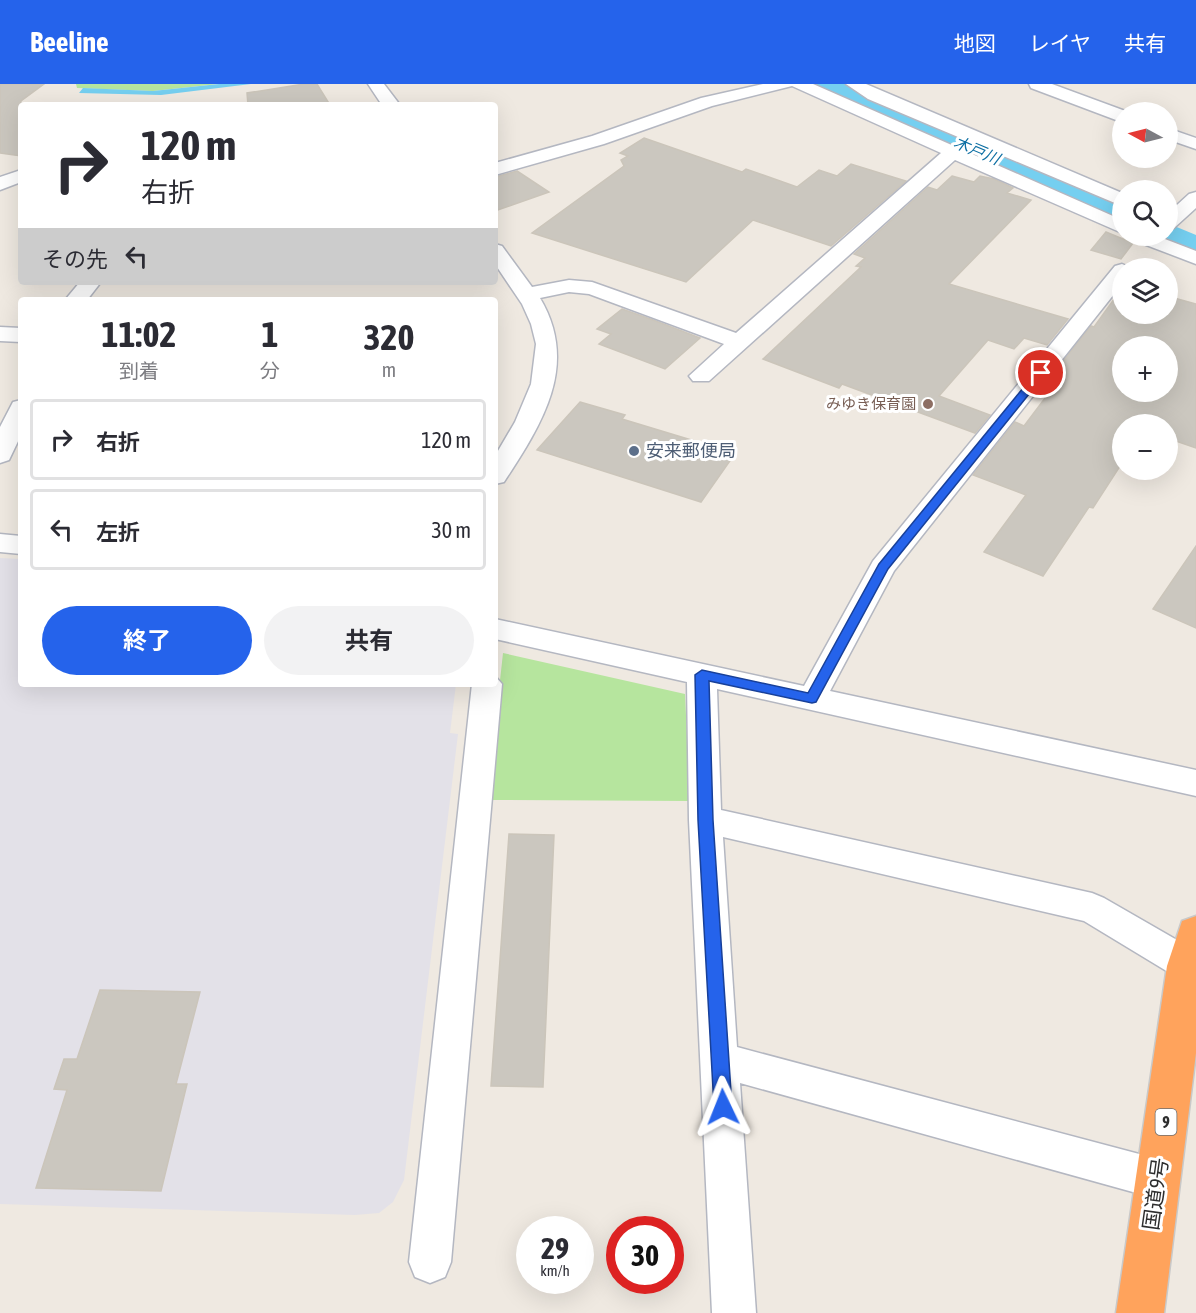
<!DOCTYPE html>
<html lang="ja">
<head>
<meta charset="utf-8">
<style>
  :root { --surface:#fff; --page:#f2f2f3; --text:#2b2b33; --muted:#7c7c81; --line:#e1e1e2; --accent:#2563eb }
  body { margin:0; font-family:"Asap Condensed","Noto Sans JP",sans-serif; background:var(--page); color:var(--text); height:100vh; display:flex; flex-direction:column; font-size:22px; white-space:nowrap }
  * { box-sizing:border-box; margin:0 }
  p { font-size:20px; color:var(--muted) }
  .icon { flex:none; width:33px; height:33px; fill:none; stroke:currentColor; stroke-width:2; stroke-linecap:round; stroke-linejoin:round }
  .map { position:relative; flex:1; overflow:hidden }
  .panel { position:absolute; left:18px; top:213px; width:480px; height:390px; display:flex; flex-direction:column; background:var(--surface); border-radius:6px; box-shadow:0 6px 24px #0002 }
  .panel>* { flex:none }
  .hud { position:absolute; left:18px; top:18px; width:480px; height:183px; border-radius:6px; box-shadow:0 6px 24px #0002; background:#fff; color:var(--text); overflow:hidden }
  .needle { width:39px; rotate:277deg }
  .fabs { position:absolute; left:1112px; top:18px; display:grid; gap:12px }
  .fabs a { display:grid; place-items:center; width:66px; height:66px; border-radius:50%; background:var(--surface); box-shadow:0 6px 24px #0002; font-size:30px }
  .speed { position:absolute; left:516px; top:1132px; display:flex; gap:12px; font-size:30px; font-weight:700; text-align:center }
  .speed>* { display:grid; place-content:center; width:78px; height:78px; border-radius:50%; background:var(--surface); box-shadow:0 6px 24px #0002; line-height:1 }
  .speed small { font-size:15px; font-weight:400 }
  .speed .limit { border:9px solid #d22; background:#fff; color:#111 }
  .pin { position:absolute; display:grid; place-items:center; width:51px; height:51px; color:#fff; margin:-26px; border:3px solid #fff; border-radius:50%; box-shadow:0 2px 6px #0007 }
  .me { position:absolute; width:66px; margin:-33px; rotate:358deg; stroke-linejoin:round; filter:drop-shadow(0 0 4px #0008) }
  .turn { display:flex; align-items:center; gap:21px; height:126px; padding:0 24px; font-size:27px }
  .turn .icon { width:78px; height:78px; stroke-width:2.5 }
  .turn b { display:block; font-size:42px; line-height:51px }
  .then { display:flex; align-items:center; height:57px; padding:0 24px; background:#0003; gap:12px; font-size:22px }
  .eta { display:flex; justify-content:space-evenly; align-items:center; height:102px; text-align:center }
  .eta b { font-size:36px; font-weight:700; line-height:42px }
  .primary-button { display:flex; gap:12px; margin-top:auto; padding:12px 24px }
  .primary-button a { flex:1; height:69px; border-radius:36px; background:var(--accent); color:#fff; font-size:24px; font-weight:700; line-height:69px; text-align:center }
  .primary-button a+a { background:var(--page); color:var(--text) }
  ul { padding:0; list-style:none }
  li { display:flex; align-items:center; gap:18px; height:81px; margin:0 12px 9px; padding:0 12px; border:3px solid var(--line); border-radius:6px }
  li div { flex:1 }
  li b { display:block; font-size:22px }
  li em { font-style:normal }
  header { display:flex; align-items:center; gap:36px; box-sizing:border-box; height:84px; padding:0 30px; background:var(--accent); color:#fff }
  header strong { font-size:28px }
  nav { display:flex; gap:33px; margin-inline-start:auto; font-size:21px }
  .map>svg:first-child { display:block }
  .industrial { fill:#e3e1e8 }
  .green { fill:#b6e59e }
  .water { fill:#75cff0 }
  .building { fill:#cbc7bf; stroke:#cbc5ba; stroke-width:1.5; fill-rule:evenodd }
  .lines { fill:none; stroke-linecap:round; stroke-linejoin:round }
  .minor-casing { stroke:#b4b7c1; stroke-width:3 }
  .highway-casing { stroke:#c9c9c9; stroke-width:3 }
  .minor { fill:#fff; fill-rule:evenodd }
  .highway { fill:#ffa35c; fill-rule:evenodd }
  .route { fill:#2563eb; stroke:#184099; stroke-width:1.5 }
  .education-dot { fill:#8d6e63; stroke:#fff; stroke-width:2 }
  .service-dot { fill:#5c6f8a; stroke:#fff; stroke-width:2 }
  .labels { text-anchor:middle; stroke-width:6; stroke-linejoin:round; paint-order:stroke }
  .far-education-label { font-size:15px; fill:#785e54; stroke:#fff; text-anchor:end }
  .far-water-label { font-size:16px; font-style:italic; fill:#0d6fa3; stroke:#fff }
  .shield { fill:#fff; stroke:#6d6d6d; stroke-width:1.5 }
  .shield-label { font-size:16px; font-weight:bold; fill:#2e2e2e }
  .service-label { font-size:18px; fill:#4e5e75; stroke:#fff; text-anchor:start }
  .near-street-label { font-size:21px; fill:#2e2e2e; stroke:#fff }
</style>
</head>
<body>
<header>
<strong>Beeline</strong>
<nav><a>地図</a><a>レイヤ</a><a>共有</a></nav>
</header>
<div class="map">
<svg width="1196" height="1229" viewBox="0 0 1196 1229">
  <rect width="100%" height="100%" fill="#efe9e1"/>
  <!-- industrial -->
  <path class="industrial" d="M 0,474 L 21,475 L 21,600 L 456,600 L 450,649 L 458,650 L 404,1096 L 393,1118 L 379,1129 L 355,1131 L 0,1120 Z"/>
  <!-- green -->
  <path class="green" d="M 76,0 L 218,0 L 153,7 L 77,4 Z
    M 503,569 L 685,610 L 690,717 L 487,716 Z"/>
  <!-- water -->
  <path class="water" d="M 219,0 L 251,0 L 161,11 L 79,9 L 83,4 L 153,7 Z
    M 806,0 L 847,0 L 1122,120 L 1122,138 Z
    M 1167,139 L 1196,151 L 1196,168 L 1156,152 L 1167,152 Z"/>
  <!-- building -->
  <path class="building" d="M 0,0 L 44,0 L 21,17 L 21,72 L 0,69 Z
    M 304,0 L 317,0 L 330,21 L 248,21 L 247,9 Z
    M 644,54 L 742,88 L 746,85 L 797,103 L 819,86 L 837,92 L 851,80 L 906,97 L 831,162 L 753,136 L 686,198 L 532,149 L 624,82 L 621,76 L 628,72 L 620,69 Z
    M 517,87 L 549,108 L 495,127 L 495,93 Z
    M 952,92 L 974,98 L 980,92 L 994,95 L 1013,104 L 1007,109 L 1031,116 L 949,200 L 1068,235 L 1047,261 L 1024,254 L 1014,265 L 988,256 L 939,312 L 990,331 L 975,349 L 842,300 L 839,304 L 763,275 L 861,183 L 856,182 L 865,174 L 854,170 L 928,103 L 937,106 Z
    M 1106,148 L 1133,159 L 1121,175 L 1091,166 Z
    M 1122,204 L 1122,230 L 1167,230 L 1167,212 L 1196,220 L 1196,364 L 1167,354 L 1167,340 L 1122,340 L 1122,379 L 1093,424 L 1089,423 L 1043,492 L 984,468 L 1026,411 L 973,391 L 1015,338 L 1024,342 L 1064,289 L 1056,286 L 1091,242 L 1094,243 ZM 1122,262 L 1167,262 L 1167,308 L 1122,308 Z
    M 622,225 L 653,236 L 700,254 L 665,285 L 599,260 L 611,250 L 597,245 Z
    M 580,318 L 625,331 L 622,335 L 711,362 L 708,366 L 732,374 L 701,418 L 537,366 Z
    M 1196,462 L 1196,544 L 1153,525 Z
    M 509,750 L 554,751 L 543,1003 L 491,1002 Z
    M 100,906 L 200,908 L 176,1000 L 187,1000 L 161,1107 L 36,1104 L 67,1006 L 54,1005 L 64,975 L 77,975 Z"/>
  <g class="lines">
    <defs>
      <path id="minor" d="M 368,0 L 384,0 L 400,21 L 382,21 Z
        M 763,0 L 813,0 L 1122,136 L 1122,149 L 955,76 L 709,297 L 693,297 L 689,292 L 724,260 L 589,210 L 569,208 L 540,214 C 580,281 542,340 504,398 L 495,400 L 495,372 L 515,338 L 531,300 L 536,260 L 531,240 L 522,220 L 495,180 L 495,160 L 502,162 L 532,203 L 569,196 L 592,198 L 736,249 L 941,69 L 792,2 L 712,22 L 604,60 L 495,91 L 495,79 L 592,52 L 701,14 Z
        M 846,0 L 866,0 L 1122,109 L 1122,122 L 868,15 Z
        M 1029,0 L 1052,0 L 1128,28 L 1122,28 L 1122,37 L 1116,36 L 1031,4 Z
        M 1167,44 L 1196,54 L 1196,65 L 1167,55 Z
        M 21,86 L 21,98 L 0,106 L 0,93 Z
        M 1196,108 L 1196,124 L 1174,144 L 1167,146 L 1167,130 L 1189,110 Z
        M 1130,152 L 1157,152 L 1196,167 L 1196,180 L 1133,156 Z
        M 1122,180 L 1131,184 L 1122,184 L 1122,200 L 894,487 L 830,607 L 1196,686 L 1196,712 L 717,605 L 721,726 L 1092,809 L 1104,814 L 1196,867 L 1196,902 L 1183,897 L 1084,837 L 723,753 L 737,963 L 1158,1075 L 1172,1081 L 1178,1095 L 1172,1109 L 1158,1115 L 740,999 L 756,1229 L 712,1229 L 689,736 L 687,598 L 495,555 L 495,535 L 804,602 L 873,477 L 1115,182 Z
        M 80,198 L 101,198 L 87,216 L 65,216 Z
        M 0,243 L 21,244 L 21,258 L 0,257 Z
        M 21,316 L 21,351 L 9,376 L 0,379 L 0,343 L 13,318 Z
        M 0,450 L 21,452 L 21,470 L 0,468 Z
        M 495,592 L 502,600 L 451,1178 L 445,1193 L 430,1199 L 415,1193 L 409,1178 L 472,600 L 495,600 Z"/>
      <path id="highway" d="M 1196,832 L 1196,969 L 1164,1229 L 1116,1229 L 1167,882 L 1182,837 Z"/>
    </defs>
    <!-- minor casing -->
    <use href="#minor" class="minor-casing"/>
    <!-- highway casing -->
    <use href="#highway" class="highway-casing"/>
    <!-- minor -->
    <use href="#minor" class="minor"/>
    <!-- highway -->
    <use href="#highway" class="highway"/>
  </g>
  <!-- route -->
  <path class="route" d="M 1037,287 L 1046,289 L 888,485 L 816,618 L 812,619 L 709,597 L 713,736 L 732,1023 L 729,1029 L 723,1031 L 717,1029 L 714,1023 L 698,736 L 695,591 L 702,586 L 808,609 L 879,480 Z"/>
  <!-- markers -->
  <circle class="education-dot" cx="928" cy="320" r="6"/>
  <circle class="service-dot" cx="634" cy="367" r="6"/>
  <g class="labels">
    <!-- far-education labels -->
    <g class="far-education-label">
      <text x="916" y="325">みゆき保育園</text>
    </g>
    <!-- far-water labels -->
    <g class="far-water-label">
      <text transform="translate(977 66) rotate(23)" y="6">木戸川</text>
    </g>
    <!-- shield labels -->
    <rect class="shield" x="1155.5" y="1025" width="21" height="26" rx="4.5"/>
    <g class="shield-label">
      <text x="1166" y="1044">9</text>
    </g>
    <!-- service labels -->
    <g class="service-label">
      <text x="646" y="373">安来郵便局</text>
    </g>
    <!-- near-street labels -->
    <g class="near-street-label">
      <text transform="translate(1156 1110) rotate(-82)" y="7">国道9号</text>
    </g>
  </g>
</svg>
<div class="fabs">
<a><svg class="needle" viewBox="-14 -14 28 28"><path d="M0-13l5 13h-10z" fill="#e53935"/><path d="M0 13l5-13h-10z" fill="#7c7c81"/></svg></a>
<a><svg class="icon" aria-label="search" viewBox="0 0 24 24"><circle cx="10" cy="10" r="6"/><path d="M15 15l6 6"/></svg></a>
<a><svg class="icon" aria-label="layers" viewBox="0 0 24 24"><path d="M12 4l9 5-9 5-9-5zM3 14l9 5 9-5"/></svg></a>
<a>+</a>
<a>−</a>
</div>
<div class="speed"><div>29<small>km/h</small></div><div class="limit">30</div></div>
<div class="pin" style="left:1041px;top:289px;background:#d93025"><svg class="icon" aria-label="arrive" viewBox="0 0 24 24"><path d="M6 21V4h12l-3 4 3 4H6"/></svg></div>
<svg class="me" style="left:723px;top:1023px" viewBox="-20 -20 40 40"><path d="M0-17L14 15 0 8-14 15z" fill="#2563eb" stroke="#fff" stroke-width="4"/></svg>
<div class="hud">
<div class="turn"><svg class="icon" aria-label="right" viewBox="0 0 24 24"><path d="M7 20v-9h11M14 6l5 5-5 5"/></svg><div><b>120 m</b>右折</div></div>
<div class="then">その先<svg class="icon" aria-label="left" viewBox="0 0 24 24"><path d="M17 20v-9H6M10 6l-5 5 5 5"/></svg></div>
</div>
<section class="panel">
<div class="eta">
<div><b>11:02</b><p>到着</p></div>
<div><b>1</b><p>分</p></div>
<div><b>320</b><p>m</p></div>
</div>
<ul>
<li><svg class="icon" aria-label="right" viewBox="0 0 24 24"><path d="M7 20v-9h11M14 6l5 5-5 5"/></svg><div><b>右折</b></div><em>120 m</em></li>
<li><svg class="icon" aria-label="left" viewBox="0 0 24 24"><path d="M17 20v-9H6M10 6l-5 5 5 5"/></svg><div><b>左折</b></div><em>30 m</em></li>
</ul>
<div class="primary-button"><a>終了</a><a>共有</a></div>
</section>
</div>
</body>
</html>
